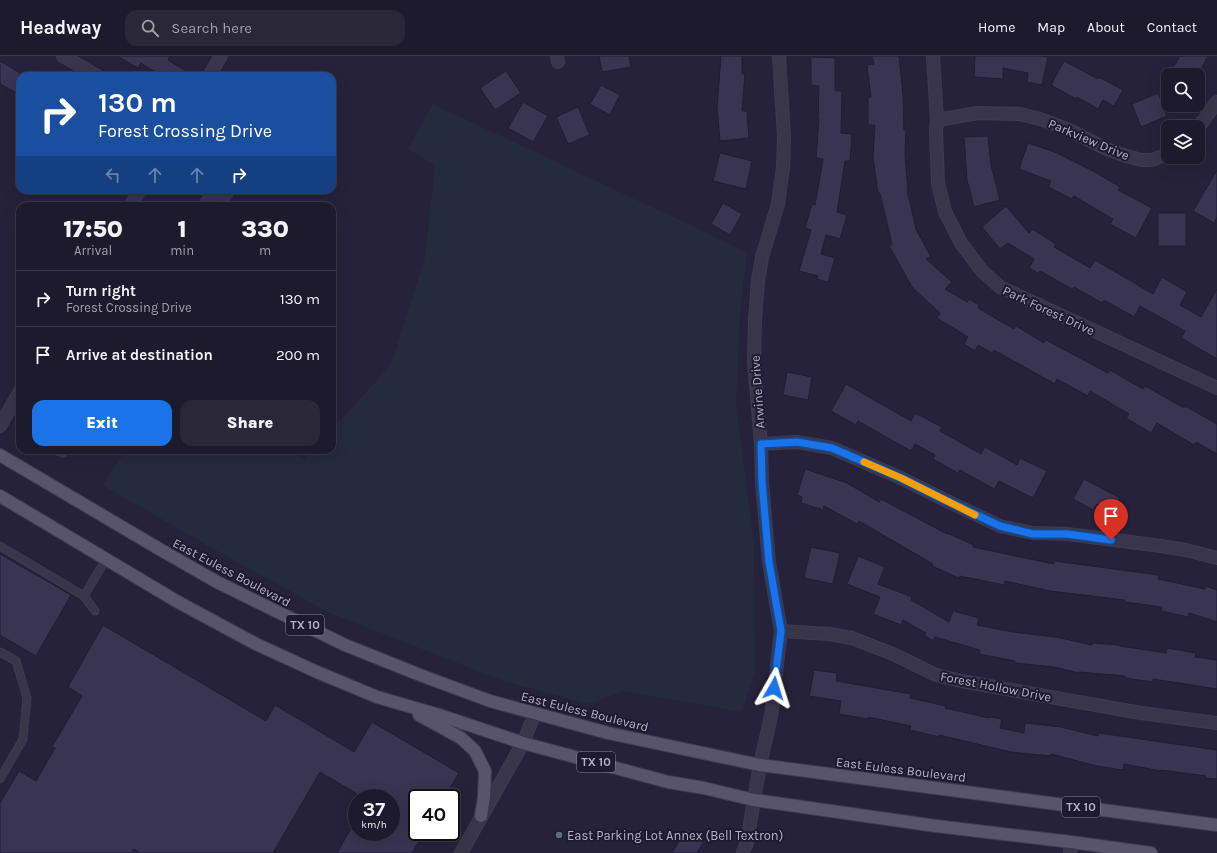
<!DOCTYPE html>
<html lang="en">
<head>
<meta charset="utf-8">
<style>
  :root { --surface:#1c1a2c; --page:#292738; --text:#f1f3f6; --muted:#a0a1a9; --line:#3a3848; --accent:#1a73e8 }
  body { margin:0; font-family:Karla,sans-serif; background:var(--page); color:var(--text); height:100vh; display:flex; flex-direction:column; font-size:15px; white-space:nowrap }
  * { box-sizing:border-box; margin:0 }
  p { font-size:13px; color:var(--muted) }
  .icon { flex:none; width:22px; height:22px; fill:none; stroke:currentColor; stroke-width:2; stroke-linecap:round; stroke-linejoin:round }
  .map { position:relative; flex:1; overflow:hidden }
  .sheet { position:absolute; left:16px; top:146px; width:320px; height:252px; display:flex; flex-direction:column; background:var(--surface); border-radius:12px; box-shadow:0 4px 16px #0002,0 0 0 1px var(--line) }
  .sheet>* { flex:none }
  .hud { position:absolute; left:16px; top:16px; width:320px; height:122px; border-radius:12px; box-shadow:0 4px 16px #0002,0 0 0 1px var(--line); background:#1a4fa0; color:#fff; overflow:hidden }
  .buttons { position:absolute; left:1161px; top:12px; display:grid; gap:8px }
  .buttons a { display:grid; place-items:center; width:44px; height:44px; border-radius:8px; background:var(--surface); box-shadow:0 4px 16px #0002,0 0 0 1px var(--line); font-size:20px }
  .speed { position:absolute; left:348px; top:733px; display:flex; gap:8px; font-size:20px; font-weight:700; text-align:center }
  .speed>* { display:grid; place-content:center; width:52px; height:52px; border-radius:50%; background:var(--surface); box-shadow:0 4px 16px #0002,0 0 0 1px var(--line); line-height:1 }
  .speed small { font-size:10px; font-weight:400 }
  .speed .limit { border:2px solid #111; border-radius:6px; background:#fff; color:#111 }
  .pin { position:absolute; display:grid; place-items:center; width:34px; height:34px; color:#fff; margin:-41px -17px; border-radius:50% 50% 50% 0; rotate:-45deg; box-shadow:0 0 4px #0007 }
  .pin .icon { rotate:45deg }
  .me { position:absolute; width:44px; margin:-22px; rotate:6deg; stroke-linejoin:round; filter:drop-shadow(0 0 3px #0008) }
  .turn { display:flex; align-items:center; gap:14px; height:84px; padding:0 16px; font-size:18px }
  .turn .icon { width:52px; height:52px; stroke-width:2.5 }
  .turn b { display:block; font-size:28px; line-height:34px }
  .lanes { display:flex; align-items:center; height:38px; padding:0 16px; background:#0003; justify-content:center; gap:20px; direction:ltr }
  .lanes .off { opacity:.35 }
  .eta { display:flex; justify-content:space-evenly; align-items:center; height:68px; text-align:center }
  .eta b { font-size:24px; font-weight:800; line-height:28px }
  .button { display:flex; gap:8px; margin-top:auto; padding:8px 16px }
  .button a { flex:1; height:46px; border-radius:12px; background:var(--accent); color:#fff; font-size:16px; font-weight:800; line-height:46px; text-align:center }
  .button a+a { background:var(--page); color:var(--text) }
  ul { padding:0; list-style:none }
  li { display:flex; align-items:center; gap:12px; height:56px; padding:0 16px; border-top:1px solid var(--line) }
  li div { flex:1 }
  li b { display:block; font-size:15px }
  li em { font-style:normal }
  header { display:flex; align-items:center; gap:24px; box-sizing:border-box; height:56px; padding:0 20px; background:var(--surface); border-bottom:1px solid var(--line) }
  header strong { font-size:19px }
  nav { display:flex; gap:22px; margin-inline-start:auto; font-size:14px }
  .search { width:280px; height:36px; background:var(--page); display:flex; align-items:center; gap:10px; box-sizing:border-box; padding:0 14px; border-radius:12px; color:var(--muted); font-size:15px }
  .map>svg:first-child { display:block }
  .green { fill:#242b3c }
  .building { fill:#393452; stroke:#201d32 }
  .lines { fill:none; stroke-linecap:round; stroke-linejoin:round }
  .service-casing { stroke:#3f3c51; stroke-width:9 }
  .minor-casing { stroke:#3f3c51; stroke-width:14 }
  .tertiary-casing { stroke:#3f3c51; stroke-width:14 }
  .primary-casing { stroke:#3f3c51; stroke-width:14 }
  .service { stroke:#39364b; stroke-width:7 }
  .minor { stroke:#39364b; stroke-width:12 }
  .tertiary { stroke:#39364b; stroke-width:12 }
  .primary { stroke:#57546b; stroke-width:12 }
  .route-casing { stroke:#114b97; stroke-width:10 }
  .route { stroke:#1a73e8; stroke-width:7 }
  .slow { stroke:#f59e0b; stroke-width:7 }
  .service-dot { fill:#5c6f8a; stroke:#1e1b30; stroke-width:1.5 }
  .labels { text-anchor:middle; stroke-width:4; stroke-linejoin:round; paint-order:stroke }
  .shield { fill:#1e1b30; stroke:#88849a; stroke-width:1 }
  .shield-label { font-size:12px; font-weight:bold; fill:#b5b1c7 }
  .street-label { font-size:13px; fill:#b5b1c7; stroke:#1e1b30 }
  .poi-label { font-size:13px; fill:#b5b1c7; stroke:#1e1b30; text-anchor:start }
</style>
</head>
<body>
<header>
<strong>Headway</strong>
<div class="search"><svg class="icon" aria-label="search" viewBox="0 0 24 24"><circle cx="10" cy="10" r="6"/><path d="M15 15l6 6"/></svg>Search here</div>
<nav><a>Home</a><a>Map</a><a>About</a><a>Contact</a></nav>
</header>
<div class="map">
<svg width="1217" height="797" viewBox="0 0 1217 797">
  <rect width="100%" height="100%" fill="#26223b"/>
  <!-- green -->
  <path class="green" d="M 433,48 L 747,196 L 740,259 L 736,350 L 754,485 L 755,615 L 742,656 L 624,635 L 589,648 L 503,625 L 328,556 L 219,496 L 102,429 L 126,394 L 282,394 L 304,403 L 312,394 L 332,394 L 332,373 L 391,309 L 425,201 L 435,109 L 408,93 Z"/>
  <!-- building -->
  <path class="building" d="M 117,0 L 170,0 L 168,4 L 194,20 L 162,20 L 141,7 L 138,12 Z
    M 599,0 L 629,0 L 631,11 L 602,16 Z
    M 721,0 L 742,0 L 742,18 L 745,18 L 742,55 L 747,55 L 749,82 L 720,85 L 717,51 Z
    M 872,0 L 899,0 L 903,39 L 904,74 L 906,74 L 905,99 L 908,134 L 907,134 L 916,173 L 931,201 L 926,203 L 952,226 L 945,233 L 967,246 L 969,243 L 979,249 L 978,252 L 1014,273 L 1016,270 L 1044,287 L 1046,284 L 1108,317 L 1110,314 L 1143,333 L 1145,330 L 1184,352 L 1185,350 L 1217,368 L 1217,398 L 1196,386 L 1194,389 L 1157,367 L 1151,377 L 1126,362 L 1129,358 L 1090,335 L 1088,340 L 1057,323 L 1055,328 L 994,294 L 992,297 L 978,289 L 975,295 L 964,288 L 968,281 L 937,262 L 940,257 L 912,231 L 889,190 L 892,188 L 880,137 L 878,137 L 873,101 L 875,69 L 868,69 L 868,41 L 871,41 L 867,9 L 874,8 Z
    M 975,0 L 1042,0 L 1048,1 L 1042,29 L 1027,26 L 1028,17 L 1003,12 L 1003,23 L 974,21 Z
    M 1180,0 L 1208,0 L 1198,19 L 1169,19 Z
    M 811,1 L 835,2 L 835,35 L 842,35 L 841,77 L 852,78 L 850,105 L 845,105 L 837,156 L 847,159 L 840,183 L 826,179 L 821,198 L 835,202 L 828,226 L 817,223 L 818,220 L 799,215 L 811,174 L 805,172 L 812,148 L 815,149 L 823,103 L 816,102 L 819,63 L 818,63 L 819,30 L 811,29 Z
    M 0,5 L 20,17 L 20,39 L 0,28 Z
    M 1064,5 L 1098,23 L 1099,21 L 1123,34 L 1114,50 L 1103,44 L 1098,53 L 1077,41 L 1076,43 L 1051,29 Z
    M 506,15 L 521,37 L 495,54 L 480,32 Z
    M 601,29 L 620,39 L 610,59 L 590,48 Z
    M 1158,37 L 1167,60 L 1141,71 L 1132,48 Z
    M 523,46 L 548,60 L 533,86 L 508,72 Z
    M 578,51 L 590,79 L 568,88 L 556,61 Z
    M 988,80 L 991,109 L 1000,144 L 974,151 L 967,124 L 964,81 Z
    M 1028,87 L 1057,97 L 1095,116 L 1120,131 L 1118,134 L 1152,152 L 1136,182 L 1110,168 L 1113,163 L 1074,140 L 1072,143 L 1048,131 L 1051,125 L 1019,113 Z
    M 720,97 L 752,105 L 746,133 L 713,125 Z
    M 1217,114 L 1217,161 L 1214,167 L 1193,155 Z
    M 201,134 L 237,134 L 228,150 L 219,145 L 216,150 L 195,150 L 204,136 Z
    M 723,147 L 742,158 L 730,179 L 711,168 Z
    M 1006,150 L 1029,177 L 1032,173 L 1056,188 L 1054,191 L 1090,212 L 1095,204 L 1153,238 L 1162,221 L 1187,236 L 1180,249 L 1201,261 L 1217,233 L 1217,303 L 1181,282 L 1185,275 L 1140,250 L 1134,261 L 1104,244 L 1102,247 L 1074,231 L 1072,233 L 1040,215 L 1038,217 L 1029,212 L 1034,203 L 1008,187 L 1000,193 L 982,171 Z
    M 1158,157 L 1186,157 L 1186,190 L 1158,190 Z
    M 787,316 L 812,321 L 808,344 L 783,339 Z
    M 846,328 L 911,365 L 915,357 L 942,371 L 940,375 L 981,398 L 985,391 L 1017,409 L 1020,402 L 1047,415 L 1033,442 L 999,425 L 994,433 L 960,414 L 958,417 L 933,403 L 935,399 L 915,388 L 911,395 L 858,365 L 856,369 L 831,355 Z
    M 805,413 L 847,427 L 879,446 L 881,443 L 947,478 L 947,477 L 974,489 L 973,491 L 1054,508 L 1054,505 L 1159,519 L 1158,523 L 1205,533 L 1206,530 L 1217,534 L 1217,566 L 1189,557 L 1188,561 L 1161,555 L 1162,551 L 1125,546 L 1125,544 L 1050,535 L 1005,525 L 1004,529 L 960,520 L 959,522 L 932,510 L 933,508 L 859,465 L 857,468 L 824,450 L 823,454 L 801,447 L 802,441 L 797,439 Z
    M 1084,423 L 1120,442 L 1112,456 L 1097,448 L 1093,454 L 1073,443 Z
    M 811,491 L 840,497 L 833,528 L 804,522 Z
    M 0,498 L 71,539 L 36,600 L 0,579 Z
    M 858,500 L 885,511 L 878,528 L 912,541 L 911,544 L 949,566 L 953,555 L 979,562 L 977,569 L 1013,576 L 1056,581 L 1092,589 L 1092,587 L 1120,589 L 1120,590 L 1166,597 L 1167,592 L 1196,597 L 1195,601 L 1217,604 L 1217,633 L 1153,623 L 1153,626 L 1125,622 L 1125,620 L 1079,616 L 1079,617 L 1054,611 L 1015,607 L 1015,605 L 979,598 L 980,594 L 935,581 L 933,585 L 924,579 L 926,577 L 903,564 L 901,569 L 873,558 L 880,541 L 847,528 Z
    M 103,569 L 266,665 L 275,649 L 354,696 L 372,666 L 459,717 L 444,742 L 417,742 L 417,776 L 424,776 L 412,797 L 337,797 L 357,762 L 357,776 L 391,776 L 391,742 L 364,742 L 320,716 L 273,797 L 140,797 L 134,793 L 132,797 L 0,797 L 0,747 L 19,715 L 36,725 L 55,692 L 52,691 L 82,640 L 68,631 Z
    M 814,614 L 837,617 L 836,625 L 911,638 L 910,642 L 946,650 L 945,652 L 989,662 L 990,661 L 1002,663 L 1000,672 L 1024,677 L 1025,667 L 1061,671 L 1098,680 L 1099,677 L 1217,694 L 1217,723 L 1205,722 L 1206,720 L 1161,714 L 1161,715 L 1124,708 L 1123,714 L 1097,710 L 1051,698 L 1050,700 L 1011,696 L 939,679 L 939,681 L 910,674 L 911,670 L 868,661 L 868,663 L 839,658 L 841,645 L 809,640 Z
    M 686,773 L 705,784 L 697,797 L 672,797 Z"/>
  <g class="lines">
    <defs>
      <path id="service" d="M 54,394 L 63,397 L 65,394
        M 0,490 L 84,540 L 106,503
        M 84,540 L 95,555
        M 0,596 L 16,605 L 27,642 L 23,683 L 0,723"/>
      <path id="minor" d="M 63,0 L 97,20
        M 557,0 L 558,6
        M 933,0 L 937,64 L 936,75 L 938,127 L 945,156 L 961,187 L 982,215 L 1000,231 L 1217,332
        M 937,64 L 978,57 L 1020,58 L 1040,63 L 1067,73 L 1109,94 L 1126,100 L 1142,104 L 1152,104 L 1168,98
        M 1198,72 L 1217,46
        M 761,388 L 797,386 L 832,392 L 901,422 L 943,443 L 1000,470 L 1033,477 L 1067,478 L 1154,489 L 1186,494 L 1217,502
        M 781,575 L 829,578 L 852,582 L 893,598 L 936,619 L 961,625 L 1141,657 L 1217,667
        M 743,797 L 747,786 L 754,744
        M 1070,797 L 1071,786"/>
      <path id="tertiary" d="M 209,20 L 221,0
        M 130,150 L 140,134
        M 0,370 L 20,335
        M 754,744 L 760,709 L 771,660 L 781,575 L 769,506 L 762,426 L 761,388 L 754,305 L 755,263 L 758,225 L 762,201 L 778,148 L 783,111 L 784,81 L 779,0
        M 461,797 L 523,687 L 535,657"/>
      <path id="primary" d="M 0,399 L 161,494 L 217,526 L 345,589 L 420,619 L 490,645 L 608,677 L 760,709 L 1217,769
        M 0,440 L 178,546 L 256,588 L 317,616 L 377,641 L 439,659 L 523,687 L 668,726 L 704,732 L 754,744 L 936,770 L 1071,786 L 1151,797
        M 419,659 L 461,682 L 475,695 L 485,715 L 484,741 L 481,760"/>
    </defs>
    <!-- service casing -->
    <use href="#service" class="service-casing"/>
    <!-- minor casing -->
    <use href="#minor" class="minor-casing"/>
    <!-- tertiary casing -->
    <use href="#tertiary" class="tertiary-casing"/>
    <!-- primary casing -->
    <use href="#primary" class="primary-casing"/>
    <!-- service -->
    <use href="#service" class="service"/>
    <!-- minor -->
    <use href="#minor" class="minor"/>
    <!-- tertiary -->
    <use href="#tertiary" class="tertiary"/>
    <!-- primary -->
    <use href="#primary" class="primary"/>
  </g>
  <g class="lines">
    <defs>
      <path id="route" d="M 774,632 L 781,575 L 769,506 L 762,426 L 761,388 L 797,386 L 832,392 L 901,422 L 943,443 L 1000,470 L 1033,478 L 1067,478 L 1111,484"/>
    </defs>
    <!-- route casing -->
    <use href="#route" class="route-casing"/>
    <!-- route -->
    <use href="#route" class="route"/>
    <!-- slow -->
    <path class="slow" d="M 864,406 L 901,422 L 975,459"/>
  </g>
  <!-- markers -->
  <circle class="service-dot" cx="559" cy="779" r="4"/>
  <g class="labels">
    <!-- shield labels -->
    <g class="shield">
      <rect x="286" y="559" width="38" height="20" rx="3"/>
      <rect x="577" y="696" width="38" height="20" rx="3"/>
      <rect x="1062" y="741" width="38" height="20" rx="3"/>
    </g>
    <g class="shield-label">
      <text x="305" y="573">TX 10</text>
      <text x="596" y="710">TX 10</text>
      <text x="1081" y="755">TX 10</text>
    </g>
    <!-- street labels -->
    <g class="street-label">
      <text transform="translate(1089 83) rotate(23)" y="5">Parkview Drive</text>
      <text transform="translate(1049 254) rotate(25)" y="5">Park Forest Drive</text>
      <text transform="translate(757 336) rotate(-94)" y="5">Arwine Drive</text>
      <text transform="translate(232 516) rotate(28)" y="5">East Euless Boulevard</text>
      <text transform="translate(996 630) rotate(11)" y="5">Forest Hollow Drive</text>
      <text transform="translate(585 655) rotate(14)" y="5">East Euless Boulevard</text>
      <text transform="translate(901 713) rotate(7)" y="5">East Euless Boulevard</text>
    </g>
    <!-- poi labels -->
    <g class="poi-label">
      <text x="567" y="784">East Parking Lot Annex (Bell Textron)</text>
    </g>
  </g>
</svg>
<div class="buttons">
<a><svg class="icon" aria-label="search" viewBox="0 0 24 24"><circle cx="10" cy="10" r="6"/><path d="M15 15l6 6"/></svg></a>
<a><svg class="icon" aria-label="layers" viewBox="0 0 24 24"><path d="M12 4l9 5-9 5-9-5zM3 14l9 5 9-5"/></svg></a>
</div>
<div class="speed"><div>37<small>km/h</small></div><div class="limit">40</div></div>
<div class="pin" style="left:1111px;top:484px;background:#d93025"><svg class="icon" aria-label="arrive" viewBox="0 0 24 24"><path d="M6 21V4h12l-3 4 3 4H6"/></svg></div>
<svg class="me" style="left:774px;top:632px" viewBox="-20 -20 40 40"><path d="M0-17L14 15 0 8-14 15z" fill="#1a73e8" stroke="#fff" stroke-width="4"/></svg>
<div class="hud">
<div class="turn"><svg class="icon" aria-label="right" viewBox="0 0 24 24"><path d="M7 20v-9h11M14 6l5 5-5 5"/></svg><div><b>130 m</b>Forest Crossing Drive</div></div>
<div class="lanes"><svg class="icon off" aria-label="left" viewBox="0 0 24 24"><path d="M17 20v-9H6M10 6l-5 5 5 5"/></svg><svg class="icon off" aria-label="ahead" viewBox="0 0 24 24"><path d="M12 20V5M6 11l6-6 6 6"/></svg><svg class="icon off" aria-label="ahead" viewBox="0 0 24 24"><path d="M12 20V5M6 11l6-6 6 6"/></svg><svg class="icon" aria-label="right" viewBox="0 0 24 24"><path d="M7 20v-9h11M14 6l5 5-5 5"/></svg></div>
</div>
<section class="sheet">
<div class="eta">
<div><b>17:50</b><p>Arrival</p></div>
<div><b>1</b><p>min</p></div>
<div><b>330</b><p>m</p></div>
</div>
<ul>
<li><svg class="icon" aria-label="right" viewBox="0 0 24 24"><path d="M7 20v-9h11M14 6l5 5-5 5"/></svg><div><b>Turn right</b><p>Forest Crossing Drive</p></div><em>130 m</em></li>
<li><svg class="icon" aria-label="arrive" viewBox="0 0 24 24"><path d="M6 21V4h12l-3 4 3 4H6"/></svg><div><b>Arrive at destination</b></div><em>200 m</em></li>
</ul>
<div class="button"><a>Exit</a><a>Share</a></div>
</section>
</div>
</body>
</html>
